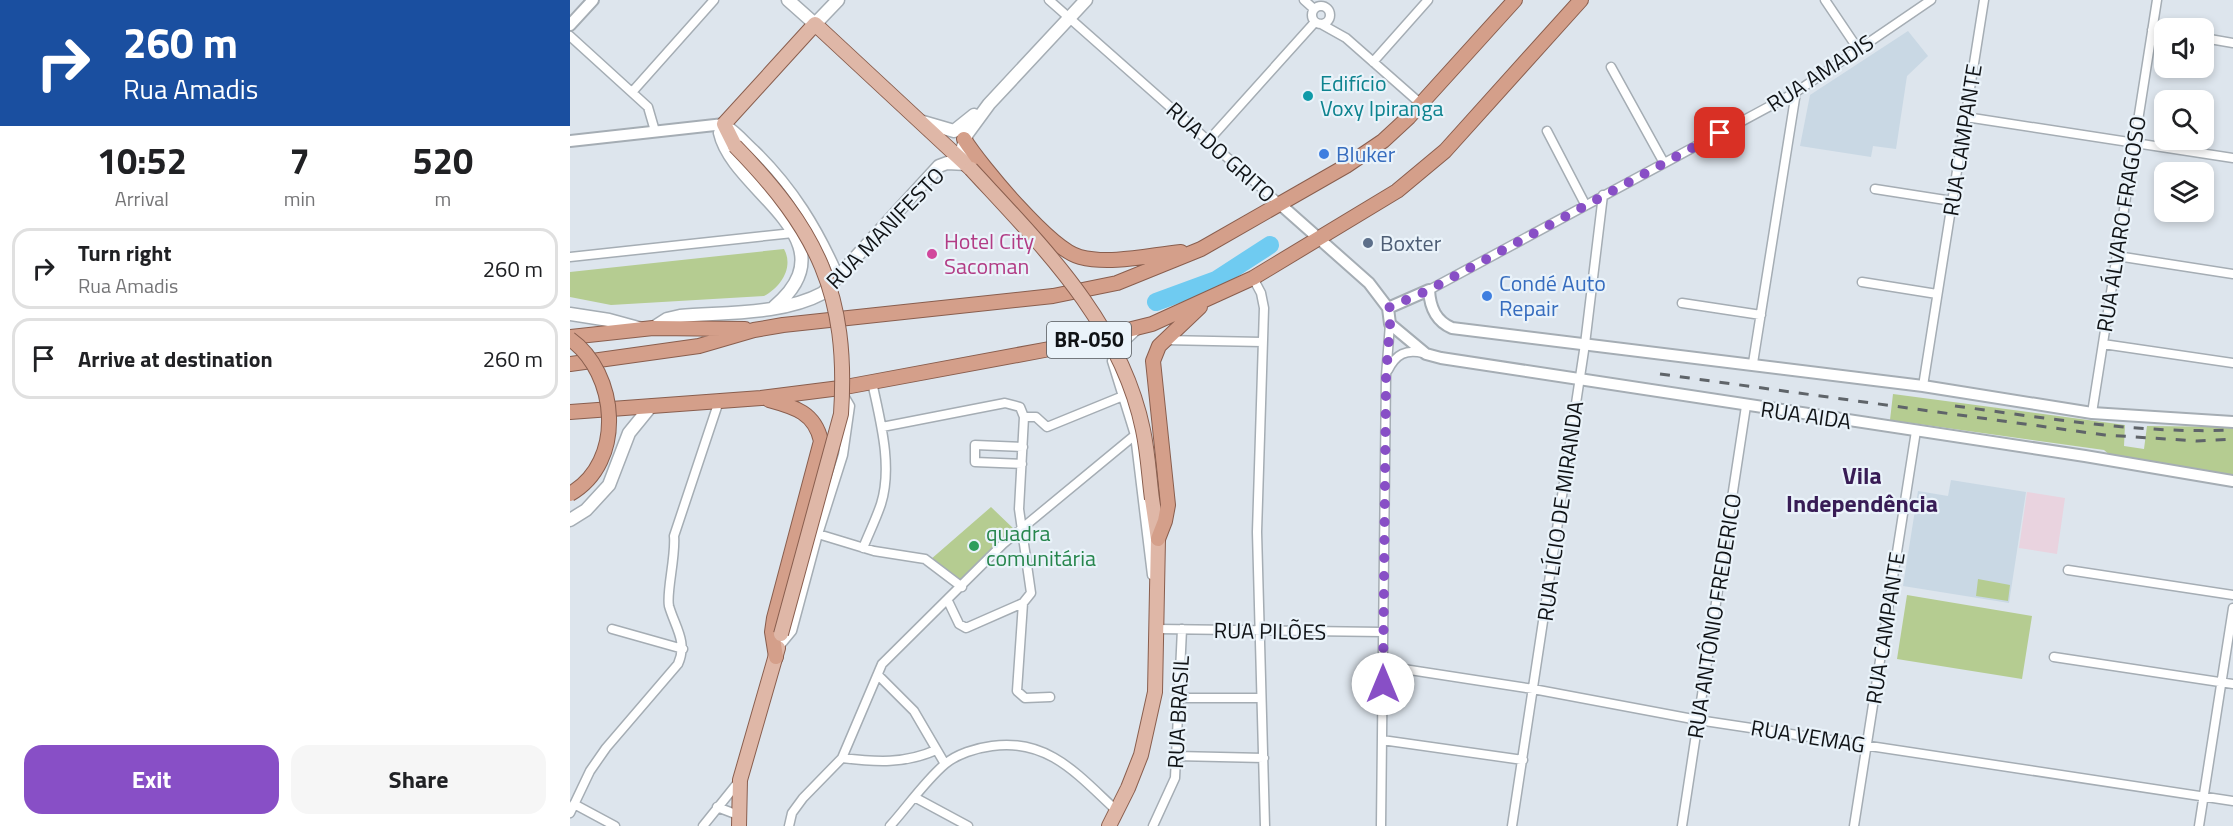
<!DOCTYPE html>
<html lang="en">
<head>
<meta charset="utf-8">
<style>
  :root { --surface:#fff; --page:#f6f6f6; --text:#202124; --muted:#757577; --line:#e0e0e0; --accent:#884fc6 }
  body { margin:0; font-family:"Titillium Web",sans-serif; background:var(--page); color:var(--text); height:100vh; display:flex; flex-direction:column; font-size:22px; white-space:nowrap }
  * { box-sizing:border-box; margin:0 }
  p { font-size:20px; color:var(--muted) }
  .icon { flex:none; width:33px; height:33px; fill:none; stroke:currentColor; stroke-width:2; stroke-linecap:round; stroke-linejoin:round }
  .map { position:relative; flex:1; overflow:hidden }
  .drawer { display:flex; flex-direction:column; background:var(--surface); width:570px }
  .drawer>* { flex:none }
  .top-card { background:#1a4fa0; color:#fff; overflow:hidden }
  .fabs { position:absolute; left:1584px; top:18px; display:grid; gap:12px }
  .fabs a { display:grid; place-items:center; width:60px; height:60px; border-radius:12px; background:var(--surface); box-shadow:0 3px 9px #0003; font-size:30px }
  .pin { position:absolute; display:grid; place-items:center; width:51px; height:51px; color:#fff; margin:-26px; border-radius:12px; box-shadow:0 3px 9px #0006 }
  .me { position:absolute; width:66px; margin:-33px; rotate:0deg; stroke-linejoin:round; filter:drop-shadow(0 0 4px #0008) }
  .turn { display:flex; align-items:center; gap:21px; height:126px; padding:0 24px; font-size:27px }
  .turn .icon { width:78px; height:78px; stroke-width:2.5 }
  .turn b { display:block; font-size:42px; line-height:51px }
  .eta { display:flex; justify-content:space-evenly; align-items:center; height:102px; text-align:center }
  .eta b { font-size:36px; font-weight:700; line-height:42px }
  .cta { display:flex; gap:12px; margin-top:auto; padding:12px 24px }
  .cta a { flex:1; height:69px; border-radius:18px; background:var(--accent); color:#fff; font-size:24px; font-weight:700; line-height:69px; text-align:center }
  .cta a+a { background:var(--page); color:var(--text) }
  ul { padding:0; list-style:none }
  li { display:flex; align-items:center; gap:18px; height:81px; margin:0 12px 9px; padding:0 12px; border:3px solid var(--line); border-radius:18px }
  li div { flex:1 }
  li b { display:block; font-size:22px }
  li em { font-style:normal }
  main { display:flex; flex:1; min-height:0 }
  .map>svg:first-child { display:block }
  .built { fill:#c9d8e4 }
  .medical { fill:#e9d3df }
  .green { fill:#b5cc91 }
  .lines { fill:none; stroke-linecap:round; stroke-linejoin:round }
  .river { stroke:#6fcbf1; stroke-width:18 }
  .minor-casing { stroke:#a5adb4; stroke-width:11 }
  .tertiary-casing { stroke:#a5adb4; stroke-width:14 }
  .secondary-casing { stroke:#a5adb4; stroke-width:15 }
  .primary-casing { stroke:#895e4e; stroke-width:16 }
  .trunk-casing { stroke:#895e4e; stroke-width:16 }
  .minor { stroke:#fff; stroke-width:8 }
  .tertiary { stroke:#fff; stroke-width:10 }
  .secondary { stroke:#fff; stroke-width:12 }
  .primary { stroke:#dfb7a7; stroke-width:14 }
  .trunk { stroke:#d49f8a; stroke-width:14 }
  .rail { stroke:#5f6469; stroke-width:3; stroke-dasharray:10 10; stroke-linecap:butt }
  .primary-bridge-casing { stroke:#895e4e; stroke-width:16; stroke-linecap:butt }
  .trunk-bridge-casing { stroke:#895e4e; stroke-width:16; stroke-linecap:butt }
  .primary-bridge { stroke:#dfb7a7; stroke-width:14 }
  .trunk-bridge { stroke:#d49f8a; stroke-width:14 }
  .route { stroke:#884fc6; stroke-width:10; stroke-dasharray:0 18 }
  .culture-dot { fill:#0f9aa8; stroke:#eaf3fa; stroke-width:2 }
  .shop-dot { fill:#3f7fe0; stroke:#eaf3fa; stroke-width:2 }
  .service-dot { fill:#5c6f8a; stroke:#eaf3fa; stroke-width:2 }
  .hotel-dot { fill:#d1479c; stroke:#eaf3fa; stroke-width:2 }
  .leisure-dot { fill:#2e9e5b; stroke:#eaf3fa; stroke-width:2 }
  .labels { text-anchor:middle; stroke-width:4.5; stroke-linejoin:round; paint-order:stroke }
  .shield { fill:#eaf3fa; stroke:#51565a; stroke-width:1.5 }
  .shield-label { font-size:21px; font-weight:bold; fill:#101316 }
  .street-label { font-size:22px; fill:#101316; stroke:#eaf3fa }
  .culture-label { font-size:22px; fill:#0d838f; stroke:#eaf3fa; text-anchor:start }
  .shop-label { font-size:22px; fill:#366cbe; stroke:#eaf3fa; text-anchor:start }
  .hotel-label { font-size:22px; fill:#b23c85; stroke:#eaf3fa; text-anchor:start }
  .service-label { font-size:22px; fill:#4e5e75; stroke:#eaf3fa; text-anchor:start }
  .leisure-label { font-size:22px; fill:#27864d; stroke:#eaf3fa; text-anchor:start }
  .neighbourhood-label { font-size:24px; font-weight:bold; fill:#381c55; stroke:#eaf3fa }
</style>
</head>
<body>
<main>
<section class="drawer">
<div class="top-card">
<div class="turn"><svg class="icon" aria-label="right" viewBox="0 0 24 24"><path d="M7 20v-9h11M14 6l5 5-5 5"/></svg><div><b>260 m</b>Rua Amadis</div></div>
</div>
<div class="eta">
<div><b>10:52</b><p>Arrival</p></div>
<div><b>7</b><p>min</p></div>
<div><b>520</b><p>m</p></div>
</div>
<ul>
<li><svg class="icon" aria-label="right" viewBox="0 0 24 24"><path d="M7 20v-9h11M14 6l5 5-5 5"/></svg><div><b>Turn right</b><p>Rua Amadis</p></div><em>260 m</em></li>
<li><svg class="icon" aria-label="arrive" viewBox="0 0 24 24"><path d="M6 21V4h12l-3 4 3 4H6"/></svg><div><b>Arrive at destination</b></div><em>260 m</em></li>
</ul>
<div class="cta"><a>Exit</a><a>Share</a></div>
</section>
<div class="map">
<svg width="1663" height="826" viewBox="0 0 1663 826">
  <rect width="100%" height="100%" fill="#dde5ed"/>
  <!-- built -->
  <path class="built" d="M 1338,31 L 1358,56 L 1337,76 L 1326,149 L 1303,146 L 1301,157 L 1230,146 L 1240,95 Z
    M 1381,480 L 1456,492 L 1439,603 L 1333,586 L 1348,491 L 1378,496 Z"/>
  <!-- medical -->
  <path class="medical" d="M 1457,492 L 1495,498 L 1487,554 L 1449,548 Z"/>
  <!-- green -->
  <path class="green" d="M 214,249 C 224,267 211,287 194,296 L 41,305 L 0,297 L 0,272 Z
    M 1323,394 L 1555,425 L 1554,446 L 1574,449 L 1577,426 L 1663,427 L 1663,476 L 1541,456 L 1534,450 L 1320,420 Z
    M 421,507 L 446,531 L 392,586 L 360,560 Z
    M 1408,579 L 1440,585 L 1438,601 L 1406,596 Z
    M 1337,595 L 1462,616 L 1452,679 L 1327,659 Z"/>
  <g class="lines">
    <!-- river -->
    <path class="river" d="M 586,302 L 646,280 L 700,245"/>
    <defs>
      <path id="minor" d="M 479,0 L 711,205
        M 734,0 L 744,9
        M 1255,0 L 1288,49
        M742 15a9 9 0 1 1 18 0a9 9 0 1 1-18 0Z
        M 751,24 L 776,38 L 851,104
        M 1582,30 L 1594,32
        M 0,36 L 78,107 L 85,131
        M 1634,38 L 1663,43
        M 803,62 L 858,0
        M 1041,67 L 1094,163
        M 63,91 L 144,0
        M 1396,117 L 1663,158
        M 157,125 C 167,131 176,142 185,150 C 223,187 248,228 269,276
        M 977,131 L 1015,204
        M 639,140 L 745,22
        M 1305,189 L 1382,201
        M 1547,256 L 1663,274
        M 0,257 L 223,233
        M 683,278 L 691,293 L 694,308 L 687,532 L 695,826
        M 1292,282 L 1367,294
        M 859,290 L 1226,92 L 1361,0
        M 1112,303 L 1191,315
        M 566,331 L 551,345 L 542,361 L 565,435 L 582,575
        M 594,340 L 692,342
        M 1533,344 L 1663,363
        M 1183,363 L 1226,92
        M 818,370 C 826,354 836,349 853,353
        M 1353,386 L 1414,0
        M 1522,413 L 1587,0
        M 312,427 L 435,403 L 450,407 L 454,417
        M 452,464 L 405,462 L 405,445 L 453,447
        M 248,534 L 304,551 L 355,559 L 392,587
        M 293,548 C 299,533 306,519 311,504 C 323,466 310,420 302,382
        M 1498,570 L 1663,595
        M 378,601 L 389,624 L 396,628 L 453,603 L 461,593 L 449,509 L 454,417 L 466,417 L 477,427 L 553,396
        M 453,603 L 447,691 L 455,698 L 480,697
        M 42,629 L 113,649
        M 588,629 L 813,632
        M 208,648 L 222,631 L 248,534 L 273,455 L 280,406 L 273,394
        M 1484,657 L 1663,684
        M 814,666 L 963,689 L 1128,720 L 1663,801
        M 308,675 L 344,711 L 375,764
        M 608,698 L 691,698
        M 812,740 L 953,760
        M 606,756 L 694,758
        M 272,758 C 306,762 335,764 366,750
        M 346,798 L 398,826
        M 4,804 L 45,826
        M 147,807 L 168,815
        M 0,813 L 20,771 L 36,748 L 108,664 C 118,642 105,627 99,606 C 96,593 106,556 104,536 L 149,401
        M 133,826 L 170,780
        M 219,826 L 222,813 L 233,798 L 272,758 L 312,664 L 433,544 L 565,435
        M 320,826 C 338,806 355,781 375,764 C 387,754 406,748 422,746 C 478,738 508,775 546,810
        M 583,826 L 605,778 L 612,629
        M 811,826 L 816,376 L 820,324
        M 942,826 L 1015,344 L 1033,195
        M 1112,826 L 1176,406
        M 1284,826 L 1346,431
        M 1629,826 L 1663,608"/>
      <path id="tertiary" d="M 0,25 L 23,0
        M 0,141 L 154,124
        M 711,205 L 799,283 L 818,308 L 820,324 L 856,354 L 871,358 L 1515,456 L 1663,481
        M 818,308 L 859,290 C 860,308 866,321 882,328 L 1353,386 L 1522,413 L 1663,422"/>
      <path id="secondary" d="M 218,0 L 245,24 L 268,0
        M 353,122 L 384,131 L 404,115
        M 154,124 L 150,133 C 163,192 285,239 204,307
        M 0,314 L 39,320 L 72,329
        M 83,328 L 97,319 L 110,316 C 156,312 212,315 253,293 L 369,166 L 377,163 L 397,164 L 393,147 L 397,134 L 419,104 L 516,0
        M 0,520 L 16,510 L 39,485 L 59,433 L 81,406"/>
      <path id="primary" d="M 165,146 L 154,124 L 245,24 L 401,169
        M 169,826 L 170,780 L 208,648
        M 539,826 L 558,788 L 571,755 L 585,692 L 588,539 L 582,499"/>
      <path id="trunk" d="M 394,139 C 411,166 481,250 510,257 C 541,265 580,255 611,252
        M 0,337 L 83,328 L 175,329
        M 0,364 L 129,346 L 184,330 L 213,325 L 483,296 L 547,283 L 631,249 L 776,166 L 813,141 L 839,117 L 945,0
        M 199,400 C 225,407 245,413 251,441 L 204,618 L 202,632 L 206,657
        M 0,412 L 191,398 L 270,388 L 485,348 L 582,324 L 683,278 L 827,191 L 875,151 L 1011,0
        M 588,539 L 595,521 L 598,505 L 583,361 L 589,346 L 630,307"/>
    </defs>
    <!-- minor casing -->
    <use href="#minor" class="minor-casing"/>
    <!-- tertiary casing -->
    <use href="#tertiary" class="tertiary-casing"/>
    <!-- secondary casing -->
    <use href="#secondary" class="secondary-casing"/>
    <!-- primary casing -->
    <use href="#primary" class="primary-casing"/>
    <!-- trunk casing -->
    <use href="#trunk" class="trunk-casing"/>
    <!-- minor -->
    <use href="#minor" class="minor"/>
    <!-- tertiary -->
    <use href="#tertiary" class="tertiary"/>
    <!-- secondary -->
    <use href="#secondary" class="secondary"/>
    <!-- primary -->
    <use href="#primary" class="primary"/>
    <!-- trunk -->
    <use href="#trunk" class="trunk"/>
    <!-- rail -->
    <path class="rail" d="M 1090,374 L 1535,435 L 1627,441 L 1663,439
      M 1385,406 C 1477,418 1570,434 1663,430"/>
    <defs>
      <path id="primary-bridge" d="M 165,146 C 247,230 279,294 271,414 L 211,634
        M 401,169 C 472,246 551,323 573,430 C 578,453 579,476 582,499"/>
      <path id="trunk-bridge" d="M 0,339 C 48,373 56,462 0,494"/>
    </defs>
    <!-- primary-bridge casing -->
    <use href="#primary-bridge" class="primary-bridge-casing"/>
    <!-- trunk-bridge casing -->
    <use href="#trunk-bridge" class="trunk-bridge-casing"/>
    <!-- primary-bridge -->
    <use href="#primary-bridge" class="primary-bridge"/>
    <!-- trunk-bridge -->
    <use href="#trunk-bridge" class="trunk-bridge"/>
  </g>
  <g class="lines">
    <!-- route -->
    <path class="route" d="M 813,684 L 816,376 L 820,324 L 818,308 L 859,290 L 1150,133"/>
  </g>
  <!-- markers -->
  <circle class="culture-dot" cx="738" cy="96" r="6"/>
  <g class="shop-dot">
    <circle cx="754" cy="154" r="6"/>
    <circle cx="917" cy="296" r="6"/>
  </g>
  <circle class="service-dot" cx="798" cy="243" r="6"/>
  <circle class="hotel-dot" cx="362" cy="254" r="6"/>
  <circle class="leisure-dot" cx="404" cy="546" r="6"/>
  <g class="labels">
    <!-- shield labels -->
    <rect class="shield" x="477" y="322" width="84" height="36" rx="4.5"/>
    <g class="shield-label">
      <text x="519" y="347">BR-050</text>
    </g>
    <!-- street labels -->
    <g class="street-label">
      <text transform="translate(1250 73) rotate(-33)" y="8">RUA AMADIS</text>
      <text transform="translate(1392 140) rotate(-81)" y="8">RUA CAMPANTE</text>
      <text transform="translate(651 152) rotate(42)" y="8">RUA DO GRITO</text>
      <text transform="translate(1551 224) rotate(-81)" y="8">RUA ÁLVARO FRAGOSO</text>
      <text transform="translate(315 228) rotate(-46)" y="8">RUA MANIFESTO</text>
      <text transform="translate(1236 415) rotate(8)" y="8">RUA AIDA</text>
      <text transform="translate(990 511) rotate(-82)" y="8">RUA LÍCIO DE MIRANDA</text>
      <text transform="translate(1144 616) rotate(-81)" y="8">RUA ANTÔNIO FREDERICO</text>
      <text transform="translate(1315 628) rotate(-81)" y="8">RUA CAMPANTE</text>
      <text transform="translate(700 631) rotate(1)" y="8">RUA PILÕES</text>
      <text transform="translate(608 712) rotate(-87)" y="8">RUA BRASIL</text>
      <text transform="translate(1238 736) rotate(9)" y="8">RUA VEMAG</text>
    </g>
    <!-- culture labels -->
    <g class="culture-label">
      <text x="750" y="91">Edifício<tspan x="750" dy="25">Voxy Ipiranga</tspan></text>
    </g>
    <!-- shop labels -->
    <g class="shop-label">
      <text x="766" y="162">Bluker</text>
      <text x="929" y="291">Condé Auto<tspan x="929" dy="25">Repair</tspan></text>
    </g>
    <!-- hotel labels -->
    <g class="hotel-label">
      <text x="374" y="249">Hotel City<tspan x="374" dy="25">Sacoman</tspan></text>
    </g>
    <!-- service labels -->
    <g class="service-label">
      <text x="810" y="251">Boxter</text>
    </g>
    <!-- leisure labels -->
    <g class="leisure-label">
      <text x="416" y="541">quadra<tspan x="416" dy="25">comunitária</tspan></text>
    </g>
    <!-- neighbourhood labels -->
    <g class="neighbourhood-label">
      <text x="1292" y="484">Vila<tspan x="1292" dy="28">Independência</tspan></text>
    </g>
  </g>
</svg>
<div class="fabs">
<a><svg class="icon" aria-label="sound" viewBox="0 0 24 24"><path d="M4 9h4l5-4v14l-5-4H4zM17 9q2 3 0 6"/></svg></a>
<a><svg class="icon" aria-label="search" viewBox="0 0 24 24"><circle cx="10" cy="10" r="6"/><path d="M15 15l6 6"/></svg></a>
<a><svg class="icon" aria-label="layers" viewBox="0 0 24 24"><path d="M12 4l9 5-9 5-9-5zM3 14l9 5 9-5"/></svg></a>
</div>
<div class="pin" style="left:1150px;top:133px;background:#d93025"><svg class="icon" aria-label="arrive" viewBox="0 0 24 24"><path d="M6 21V4h12l-3 4 3 4H6"/></svg></div>
<svg class="me" style="left:813px;top:684px" viewBox="-20 -20 40 40"><circle r="19" fill="#fff"/><path d="M0-13L10 11 0 6-10 11z" fill="#884fc6"/></svg>
</div>
</main>
</body>
</html>
